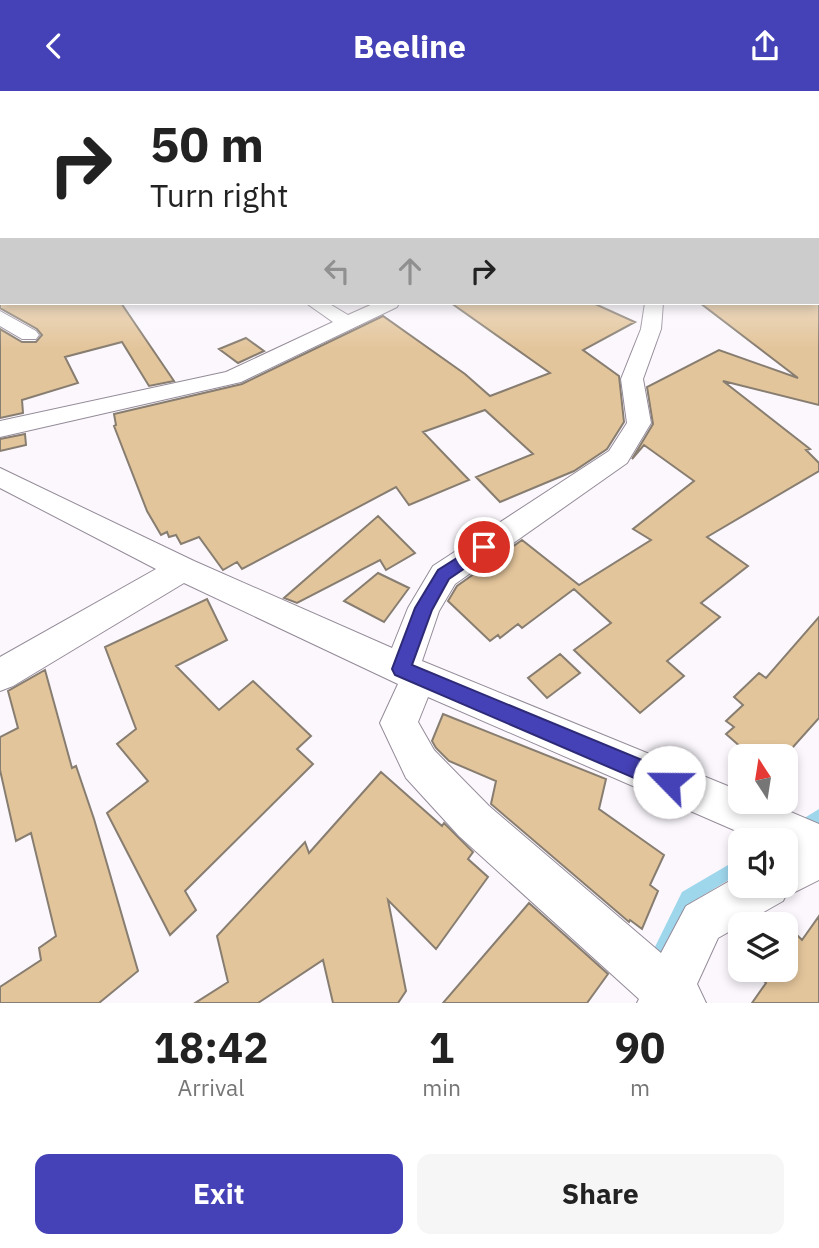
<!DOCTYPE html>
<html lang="en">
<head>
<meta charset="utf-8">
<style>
  :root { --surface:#fff; --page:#f6f6f6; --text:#222; --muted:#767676; --accent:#4541b6 }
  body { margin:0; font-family:"IBM Plex Sans",sans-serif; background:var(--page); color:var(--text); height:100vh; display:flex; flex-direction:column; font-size:26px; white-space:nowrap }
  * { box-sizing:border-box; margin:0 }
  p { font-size:23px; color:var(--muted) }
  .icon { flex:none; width:38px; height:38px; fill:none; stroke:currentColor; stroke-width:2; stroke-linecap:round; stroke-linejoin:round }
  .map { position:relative; height:912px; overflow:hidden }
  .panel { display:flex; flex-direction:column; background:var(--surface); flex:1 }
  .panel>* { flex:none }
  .banner { position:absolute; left:0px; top:0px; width:819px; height:214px; box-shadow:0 4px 10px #0003; background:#fff; color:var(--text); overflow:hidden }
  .needle { width:46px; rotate:348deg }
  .tools { position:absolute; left:728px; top:653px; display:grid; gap:14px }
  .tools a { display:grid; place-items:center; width:70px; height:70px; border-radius:14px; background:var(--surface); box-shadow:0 4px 10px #0003; font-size:35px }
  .pin { position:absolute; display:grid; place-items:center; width:60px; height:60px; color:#fff; margin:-30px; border:4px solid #fff; border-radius:50%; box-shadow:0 2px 7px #0007 }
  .me { position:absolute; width:77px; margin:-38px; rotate:293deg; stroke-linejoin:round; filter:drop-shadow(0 0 5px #0008) }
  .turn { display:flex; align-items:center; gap:24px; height:147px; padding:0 35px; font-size:32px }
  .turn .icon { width:91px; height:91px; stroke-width:2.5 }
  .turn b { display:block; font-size:49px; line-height:60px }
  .lanes { display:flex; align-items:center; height:66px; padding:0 35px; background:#0003; justify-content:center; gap:35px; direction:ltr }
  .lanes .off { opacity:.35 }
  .eta { display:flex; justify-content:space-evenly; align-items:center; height:119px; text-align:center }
  .eta b { font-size:42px; font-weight:700; line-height:49px }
  .action { display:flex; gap:14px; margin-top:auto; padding:14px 35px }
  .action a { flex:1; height:80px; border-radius:14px; background:var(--accent); color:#fff; font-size:28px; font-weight:700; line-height:80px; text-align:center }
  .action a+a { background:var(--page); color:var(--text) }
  header { display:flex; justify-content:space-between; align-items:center; height:91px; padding:0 35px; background:var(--accent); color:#fff; font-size:32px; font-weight:700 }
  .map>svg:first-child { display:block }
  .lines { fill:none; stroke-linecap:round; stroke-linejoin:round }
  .stream { fill:#9ed6ec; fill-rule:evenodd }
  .building { fill:#e3c59b; stroke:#877d70; stroke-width:2 }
  .minor-casing { stroke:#948b99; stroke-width:2 }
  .tertiary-casing { stroke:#948b99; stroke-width:3 }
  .minor { fill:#fff; fill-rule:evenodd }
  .tertiary { fill:#fff; fill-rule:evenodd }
  .route { fill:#4541b6; stroke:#2d2a76; stroke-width:2 }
</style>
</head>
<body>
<header><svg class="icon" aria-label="back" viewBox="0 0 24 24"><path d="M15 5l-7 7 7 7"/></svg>Beeline<svg class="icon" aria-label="share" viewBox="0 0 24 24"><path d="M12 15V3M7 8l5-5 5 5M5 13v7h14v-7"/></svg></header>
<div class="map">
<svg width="819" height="912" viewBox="0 0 819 912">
  <rect width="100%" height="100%" fill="#fbf7fd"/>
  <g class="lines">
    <!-- stream -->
    <path class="stream" d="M 819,718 L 819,733 L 786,754 L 786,749 L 775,749 L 777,744 Z
      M 740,767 L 740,782 L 692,811 L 660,876 L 655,879 L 650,876 L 647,871 L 650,866 L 682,801 Z"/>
  </g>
  <!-- building -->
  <path class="building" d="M 0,212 L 121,212 L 174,290 L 149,295 L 122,251 L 65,266 L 78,292 L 22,309 L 23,322 L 0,327 L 0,238 L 22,251 L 36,251 L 42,244 L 37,238 L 0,217 Z
    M 451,212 L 593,212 L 635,231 L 583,259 L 619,285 L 624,331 L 607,358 L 574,380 L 500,411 L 476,386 L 533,363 L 485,319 L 423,341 L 469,389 L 409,414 L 396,396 L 242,478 L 237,471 L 223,479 L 199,446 L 181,453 L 176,444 L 169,446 L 167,441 L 161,444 L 147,420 L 114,335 L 116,334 L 114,323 L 242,293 L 383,225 L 465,283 L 490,305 L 550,282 Z
    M 700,212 L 819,212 L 819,314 L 723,290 L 810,358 L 806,359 L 819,372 L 819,380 L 707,446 L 748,475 L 701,512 L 720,526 L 667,570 L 684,585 L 640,622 L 574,559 L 611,532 L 574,498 L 522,537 L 518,533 L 500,547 L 498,544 L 490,550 L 448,510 L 457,495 L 522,449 L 579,494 L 651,449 L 633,438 L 694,390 L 644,354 L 632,368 L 653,333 L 647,296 L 719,259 L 798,287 Z
    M 246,247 L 264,260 L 238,272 L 219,258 Z
    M 25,343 L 26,354 L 0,360 L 0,348 Z
    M 378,425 L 415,462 L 386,479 L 380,469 L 297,512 L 284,507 Z
    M 378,482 L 409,497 L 384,531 L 344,510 Z
    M 207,508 L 227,549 L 176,575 L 219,619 L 253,590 L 311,645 L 297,658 L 313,673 L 185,800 L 196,819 L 170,844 L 107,722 L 148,690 L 117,653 L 136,638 L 105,556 Z
    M 819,526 L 819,627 L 785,665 L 751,665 L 726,643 L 734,636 L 726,630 L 743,614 L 734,606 L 759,582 L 766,587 Z
    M 560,563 L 580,582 L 547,607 L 528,587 Z
    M 45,579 L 72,677 L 76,675 L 94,728 L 138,880 L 99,912 L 0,912 L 0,896 L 41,869 L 39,857 L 56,845 L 31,742 L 16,750 L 0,679 L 0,646 L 18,637 L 8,600 Z
    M 443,623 L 606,688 L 599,718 L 664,764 L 650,794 L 658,800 L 642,838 L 630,829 L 629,831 L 491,713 L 496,690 L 449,670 L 436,657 L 432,650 Z
    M 381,681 L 442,735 L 444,732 L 473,761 L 468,768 L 488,786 L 436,858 L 388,809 L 406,900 L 398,912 L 333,912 L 323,869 L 258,912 L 195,912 L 228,891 L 217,845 L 305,751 L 309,762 Z
    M 529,812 L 608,883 L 587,912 L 443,912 Z
    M 819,825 L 819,912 L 752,912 L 766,892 L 753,878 L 786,878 L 786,833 L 802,849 Z"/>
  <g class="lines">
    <defs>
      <path id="minor" d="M 0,176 L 2,176 L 0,187 Z
        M 306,212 L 328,212 L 348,224 L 375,212 L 399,212 L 397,216 L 241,291 L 0,346 L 0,330 L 226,281 L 333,231 Z
        M 645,212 L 663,212 L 661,238 L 643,288 L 651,332 L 627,372 L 455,493 L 439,520 L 422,570 L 740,700 L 740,710 L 765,710 L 819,733 L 819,789 L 785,806 L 783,810 L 718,847 L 697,893 L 706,912 L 637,912 L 639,908 L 459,745 L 406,687 L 380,632 L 398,593 L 184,492 L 13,595 L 0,600 L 0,566 L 156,478 L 0,397 L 0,377 L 194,470 L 392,557 L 408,517 L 433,475 L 609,360 L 627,332 L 621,288 L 641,238 ZM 428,606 L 757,749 L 786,749 L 786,794 L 740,794 L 740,784 L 686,815 L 661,862 L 489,715 L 434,659 L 418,631 Z
        M 0,220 L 36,240 L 39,244 L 36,248 L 22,248 L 0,235 Z"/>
      <path id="tertiary" d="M 817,134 L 819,134 L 819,147 L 817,147 Z"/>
    </defs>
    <!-- minor casing -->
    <use href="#minor" class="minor-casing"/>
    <!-- tertiary casing -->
    <use href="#tertiary" class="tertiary-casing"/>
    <!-- minor -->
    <use href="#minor" class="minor"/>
    <!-- tertiary -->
    <use href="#tertiary" class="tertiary"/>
  </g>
  <!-- sky -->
  <linearGradient id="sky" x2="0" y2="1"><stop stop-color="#8ac2ea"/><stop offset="0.5" stop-color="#fdfbfe"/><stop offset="1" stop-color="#fdfbfe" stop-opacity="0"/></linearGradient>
  <rect width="819" height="258" fill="url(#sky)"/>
  <!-- route -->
  <path class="route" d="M 484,450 L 492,456 L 490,460 L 449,488 L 432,519 L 412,574 L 676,683 L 680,691 L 676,698 L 669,702 L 395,584 L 392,578 L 415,517 L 438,479 Z"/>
</svg>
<div class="tools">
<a><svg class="needle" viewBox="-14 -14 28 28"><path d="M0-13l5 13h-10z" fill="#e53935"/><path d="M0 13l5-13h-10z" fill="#767676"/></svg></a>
<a><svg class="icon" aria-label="sound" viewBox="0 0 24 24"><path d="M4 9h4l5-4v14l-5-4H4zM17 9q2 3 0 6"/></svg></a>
<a><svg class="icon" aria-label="layers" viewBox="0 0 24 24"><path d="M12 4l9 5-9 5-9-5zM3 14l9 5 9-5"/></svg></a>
</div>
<div class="pin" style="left:484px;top:456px;background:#d93025"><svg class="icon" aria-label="arrive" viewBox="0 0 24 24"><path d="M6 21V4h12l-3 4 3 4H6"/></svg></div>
<svg class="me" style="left:669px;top:691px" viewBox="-20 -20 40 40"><circle r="19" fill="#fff"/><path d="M0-13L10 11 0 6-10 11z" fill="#4541b6"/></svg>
<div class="banner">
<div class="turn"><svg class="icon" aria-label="right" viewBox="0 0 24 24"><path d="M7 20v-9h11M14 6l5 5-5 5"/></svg><div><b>50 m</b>Turn right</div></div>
<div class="lanes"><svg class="icon off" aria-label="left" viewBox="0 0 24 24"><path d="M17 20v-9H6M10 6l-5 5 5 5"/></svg><svg class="icon off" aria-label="ahead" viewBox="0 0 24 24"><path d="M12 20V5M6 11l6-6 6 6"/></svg><svg class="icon" aria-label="right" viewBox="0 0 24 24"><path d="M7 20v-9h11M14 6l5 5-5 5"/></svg></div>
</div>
</div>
<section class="panel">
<div class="eta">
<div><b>18:42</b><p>Arrival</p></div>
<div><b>1</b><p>min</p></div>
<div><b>90</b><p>m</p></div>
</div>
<div class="action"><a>Exit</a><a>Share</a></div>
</section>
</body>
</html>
